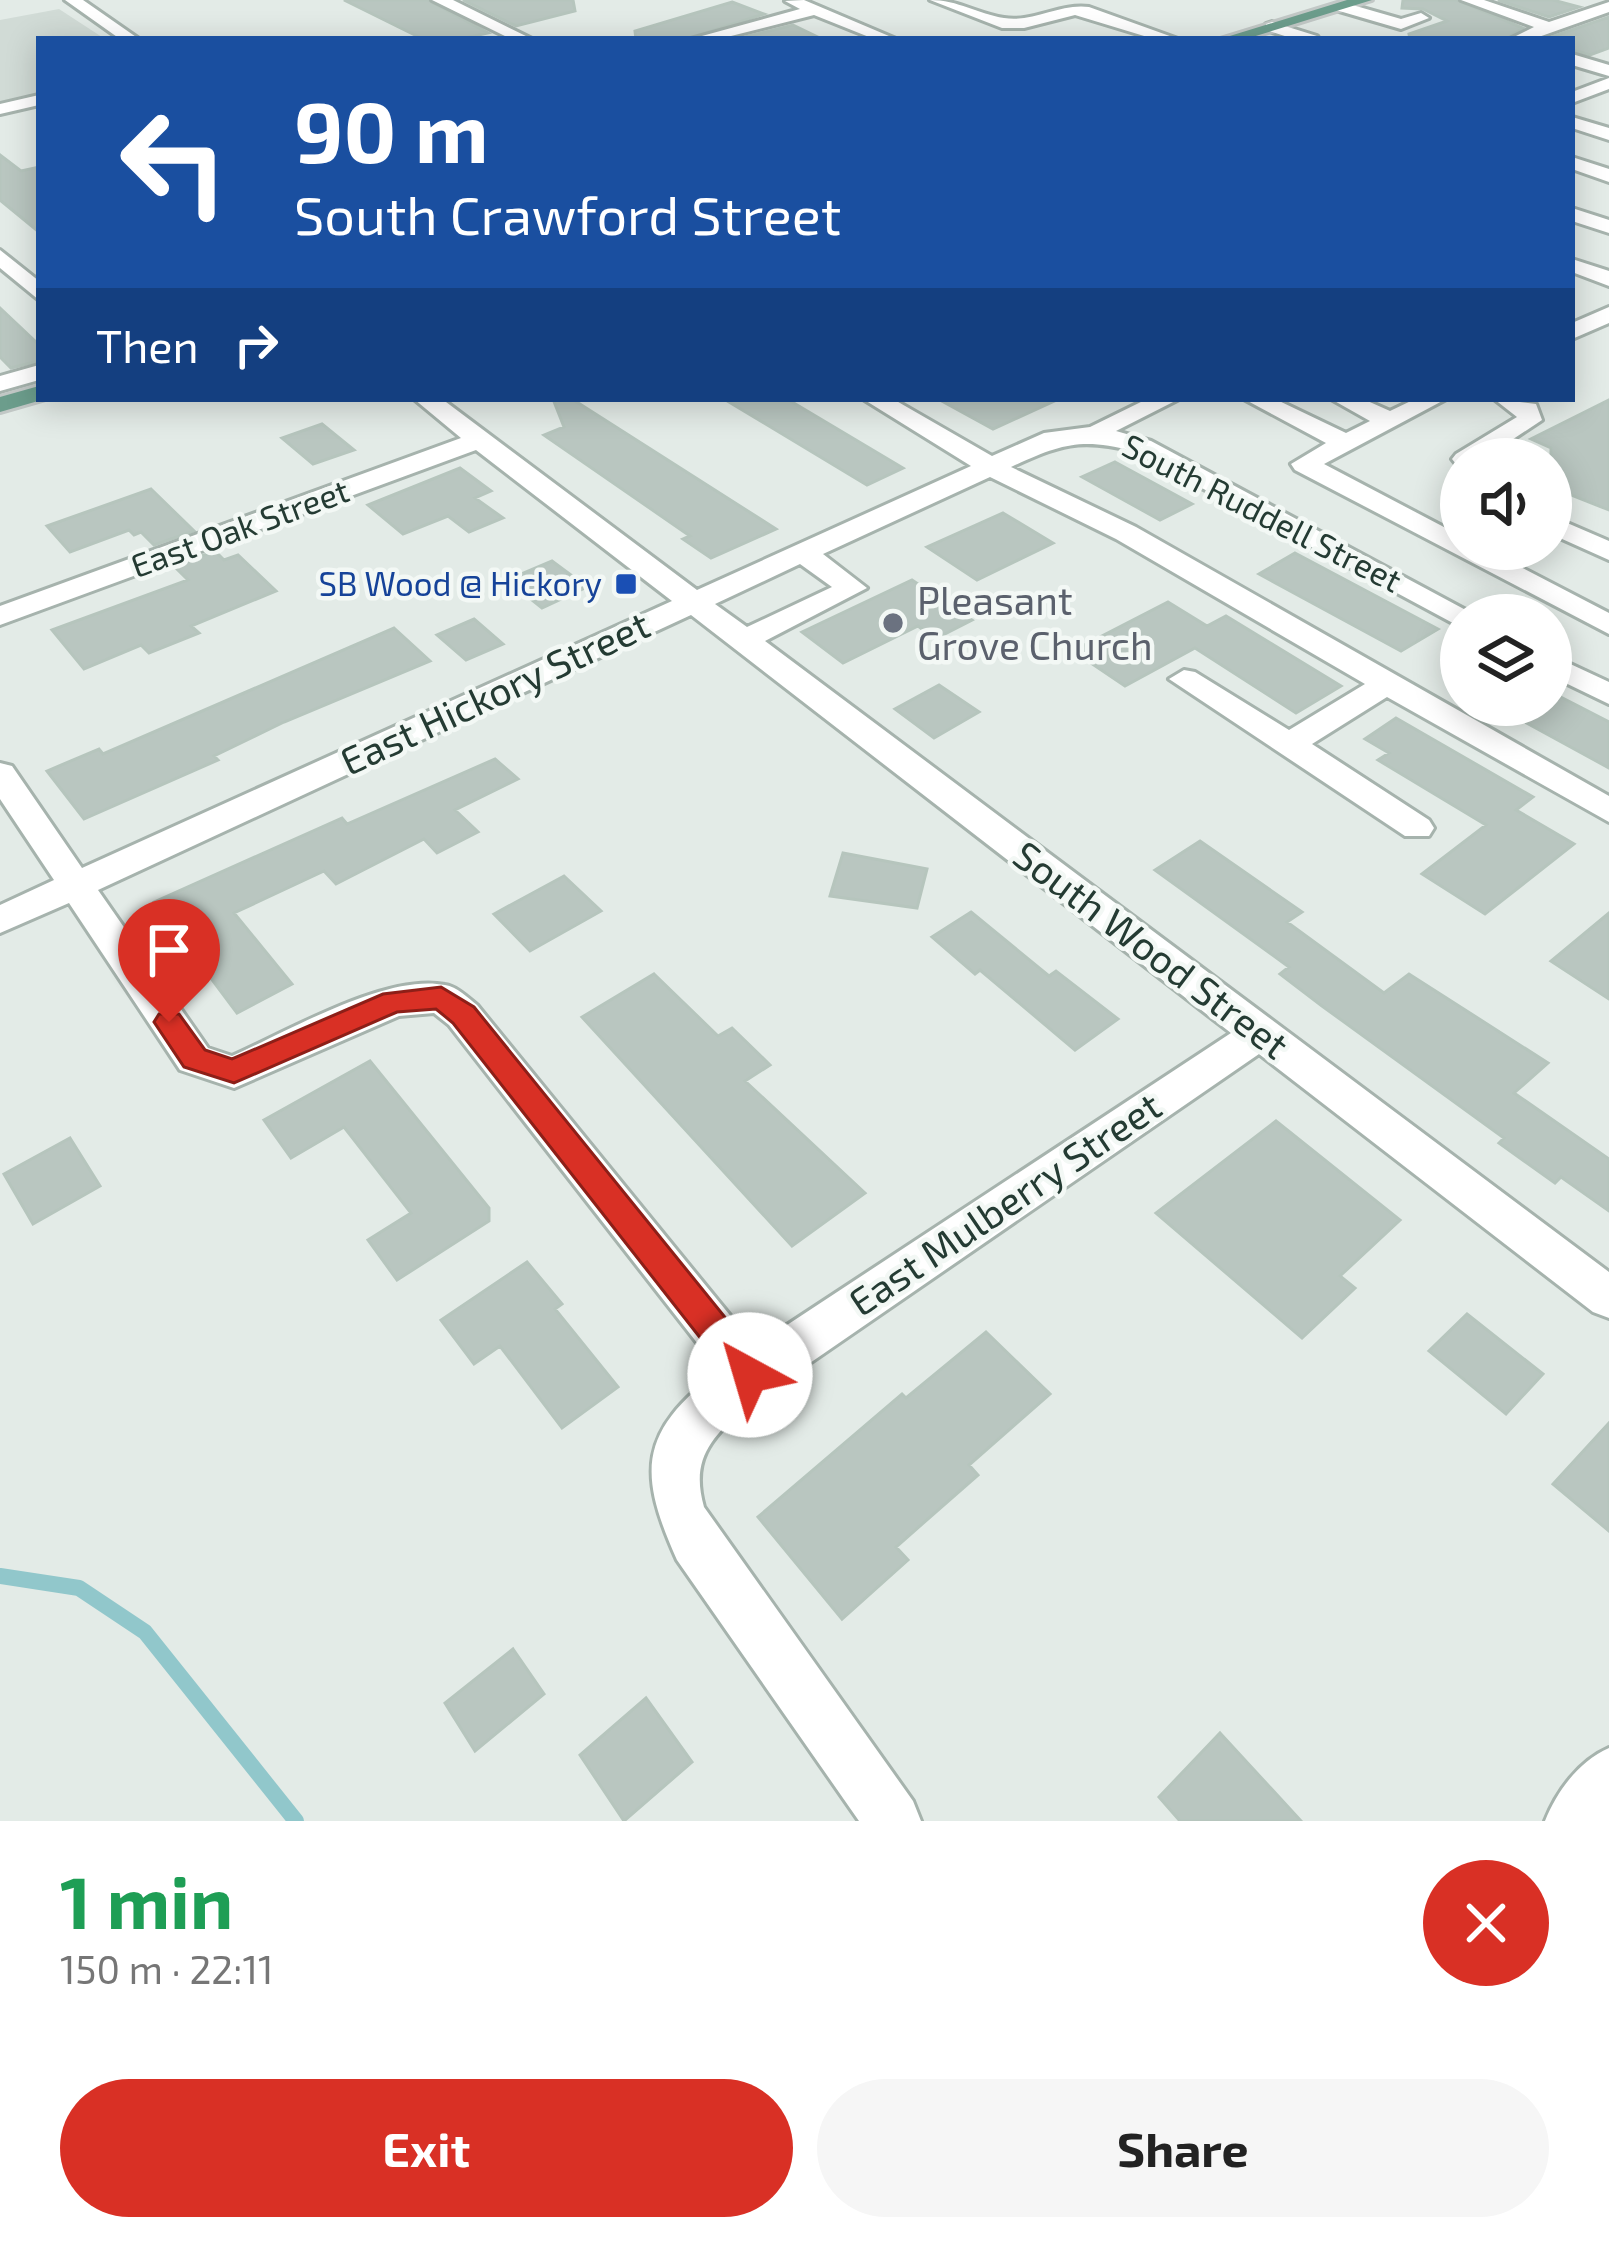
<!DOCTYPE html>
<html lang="en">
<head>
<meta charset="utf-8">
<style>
  :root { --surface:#fff; --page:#f6f6f6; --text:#222; --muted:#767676; --accent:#d93025 }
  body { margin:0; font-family:"Exo 2",sans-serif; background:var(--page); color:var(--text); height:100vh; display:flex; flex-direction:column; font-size:45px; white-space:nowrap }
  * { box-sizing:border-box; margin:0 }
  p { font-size:39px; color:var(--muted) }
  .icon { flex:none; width:66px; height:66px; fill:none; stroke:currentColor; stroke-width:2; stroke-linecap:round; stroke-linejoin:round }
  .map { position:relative; height:1821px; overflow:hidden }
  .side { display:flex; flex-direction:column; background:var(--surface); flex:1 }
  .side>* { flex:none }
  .hud { position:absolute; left:36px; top:36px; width:1539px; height:366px; border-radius:0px; box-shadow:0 6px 30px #0003; background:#1a4fa0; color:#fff; overflow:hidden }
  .controls { position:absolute; left:1440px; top:438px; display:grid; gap:24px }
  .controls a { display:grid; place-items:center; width:132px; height:132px; border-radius:50%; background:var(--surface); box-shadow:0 6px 30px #0003; font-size:60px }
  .pin { position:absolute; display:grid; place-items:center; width:102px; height:102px; color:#fff; margin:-123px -51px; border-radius:50% 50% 50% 0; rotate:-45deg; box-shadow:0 0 12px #0007 }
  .pin .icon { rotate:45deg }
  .me { position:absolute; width:132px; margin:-66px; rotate:321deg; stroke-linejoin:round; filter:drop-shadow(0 0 9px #0008) }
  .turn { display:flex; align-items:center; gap:42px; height:252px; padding:0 60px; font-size:54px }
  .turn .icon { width:156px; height:156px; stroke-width:2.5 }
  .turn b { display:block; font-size:84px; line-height:102px }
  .then { display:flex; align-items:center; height:114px; padding:0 60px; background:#0003; gap:24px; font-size:45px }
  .round { display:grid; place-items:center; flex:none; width:126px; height:126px; border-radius:63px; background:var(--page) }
  .head { display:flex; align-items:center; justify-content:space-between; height:204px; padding:0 60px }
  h1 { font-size:72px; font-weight:700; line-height:90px; color:#1e9e55 }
  .button { display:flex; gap:24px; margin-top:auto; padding:24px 60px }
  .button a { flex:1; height:138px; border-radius:72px; background:var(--accent); color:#fff; font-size:48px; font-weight:700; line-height:138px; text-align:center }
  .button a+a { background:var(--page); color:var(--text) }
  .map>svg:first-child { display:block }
  .built { fill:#d1dbd6 }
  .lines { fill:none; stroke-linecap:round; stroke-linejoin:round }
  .stream { stroke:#91c7cb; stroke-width:16 }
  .building { fill:#b9c6c0; stroke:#b6c5bd; stroke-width:3 }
  .minor-casing { stroke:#a6b3ad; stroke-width:6 }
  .major-casing { stroke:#c2c8c6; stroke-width:6 }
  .minor { fill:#fff; fill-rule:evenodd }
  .major { fill:#6c9d8c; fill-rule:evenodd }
  .route { fill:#d93025; stroke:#8d1f18; stroke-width:3 }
  .transit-dot { fill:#1a4fb4; stroke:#f3f8f5; stroke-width:4.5 }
  .worship-dot { fill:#6b7280; stroke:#f3f8f5; stroke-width:4.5 }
  .labels { text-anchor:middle; stroke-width:9; stroke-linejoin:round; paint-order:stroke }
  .far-street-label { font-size:33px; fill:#243b33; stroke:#f3f8f5 }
  .far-transit-label { font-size:33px; fill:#164399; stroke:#f3f8f5; text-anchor:end }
  .worship-label { font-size:39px; fill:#5b616d; stroke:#f3f8f5; text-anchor:start }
  .street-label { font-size:39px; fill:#243b33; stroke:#f3f8f5 }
</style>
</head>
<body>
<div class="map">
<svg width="1609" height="1821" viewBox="0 0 1609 1821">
  <rect width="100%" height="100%" fill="#e3ebe7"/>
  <!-- built -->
  <path class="built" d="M 59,9 L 105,39 L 39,39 L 39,95 L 0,104 L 0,20 Z"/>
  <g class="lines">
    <!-- stream -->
    <path class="stream" d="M 0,1576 L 79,1588 L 145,1632 L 296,1821"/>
  </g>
  <!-- building -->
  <path class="building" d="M 344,0 L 428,0 L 488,33 L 461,39 L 423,39 Z
    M 463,0 L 573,0 L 575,11 L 516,26 Z
    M 1403,0 L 1457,0 L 1523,28 L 1506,39 L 1410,39 L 1409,34 L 1447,21 L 1423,9 L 1402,8 Z
    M 1498,0 L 1553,0 L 1579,7 L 1549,17 Z
    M 732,2 L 764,14 L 687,39 L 636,39 L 635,31 Z
    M 1609,17 L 1609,48 L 1590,55 L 1572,50 L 1572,39 L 1546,39 Z
    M 793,25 L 822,39 L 737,39 Z
    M 0,155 L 21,171 L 39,167 L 39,232 L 0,200 Z
    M 0,308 L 39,345 L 39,361 L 11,368 L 0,357 Z
    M 553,399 L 572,399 L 776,529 L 711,558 L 683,539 L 690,536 L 544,435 L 564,427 Z
    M 724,399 L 787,399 L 903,468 L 867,485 Z
    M 938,399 L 1059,399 L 993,429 Z
    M 1609,400 L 1609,510 L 1551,487 L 1551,448 L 1531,439 Z
    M 322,424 L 354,450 L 313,464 L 282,438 Z
    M 1115,462 L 1192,504 L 1160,520 L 1082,477 Z
    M 460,468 L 491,491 L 475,498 L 503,518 L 469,532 L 448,516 L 403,534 L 368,505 Z
    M 151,489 L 194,531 L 154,545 L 141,532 L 134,535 L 129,530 L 70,552 L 47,526 Z
    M 1003,513 L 1053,543 L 977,580 L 927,547 Z
    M 215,551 L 224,560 L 238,555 L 276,591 L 191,626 L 199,633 L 149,653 L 141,645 L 84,669 L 52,630 L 188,580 L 174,566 Z
    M 1295,553 L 1438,629 L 1401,651 L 1259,574 Z
    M 552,561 L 587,587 L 542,608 L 507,580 Z
    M 912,580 L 972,620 L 935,639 L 918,626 L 843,663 L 802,632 Z
    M 1168,602 L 1207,626 L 1226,616 L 1341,686 L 1296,713 L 1195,648 L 1125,686 L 1073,651 Z
    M 474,619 L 503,644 L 466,660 L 437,635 Z
    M 394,628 L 430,661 L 284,722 L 214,756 L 218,760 L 84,819 L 47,771 L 99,749 L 103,754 Z
    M 939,685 L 979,712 L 934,738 L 895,709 Z
    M 1551,692 L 1609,722 L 1609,768 L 1494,705 L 1551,705 Z
    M 1396,718 L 1533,797 L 1516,810 L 1574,844 L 1485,914 L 1422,874 L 1486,825 L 1378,760 L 1389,753 L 1365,739 Z
    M 495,759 L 518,779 L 455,810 L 478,832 L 437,853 L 424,839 L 336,884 L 324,871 L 234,913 L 292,984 L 237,1013 L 154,902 L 342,818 L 347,824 Z
    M 1200,841 L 1302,912 L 1287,922 L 1384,993 L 1409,974 L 1548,1063 L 1514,1093 L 1609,1159 L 1609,1211 L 1561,1177 L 1555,1183 L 1499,1143 L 1504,1138 L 1322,1006 L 1280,974 L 1289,967 L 1155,870 Z
    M 843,853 L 927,869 L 917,908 L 830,896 Z
    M 564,876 L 601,911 L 530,951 L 494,914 Z
    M 971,912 L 1049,976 L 1056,971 L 1118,1019 L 1075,1050 L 980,970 L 975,974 L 932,937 Z
    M 1609,913 L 1609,999 L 1551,961 Z
    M 654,974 L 718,1036 L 732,1028 L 770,1065 L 745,1081 L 865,1193 L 792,1246 L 582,1017 Z
    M 370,1061 L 489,1208 L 489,1221 L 397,1280 L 368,1240 L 411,1213 L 344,1127 L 291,1158 L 264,1120 Z
    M 1276,1121 L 1400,1220 L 1340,1276 L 1355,1288 L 1302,1338 L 1156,1213 Z
    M 70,1138 L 100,1186 L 33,1224 L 4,1174 Z
    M 527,1262 L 562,1304 L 555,1309 L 618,1387 L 562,1428 L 500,1346 L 474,1364 L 441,1320 Z
    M 1467,1314 L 1543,1374 L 1506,1414 L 1429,1351 Z
    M 986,1332 L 1050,1394 L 969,1465 L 978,1475 L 896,1547 L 908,1560 L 842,1619 L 758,1517 L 902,1394 L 906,1398 Z
    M 1609,1423 L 1609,1531 L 1553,1484 Z
    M 513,1649 L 544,1694 L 475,1751 L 445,1703 Z
    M 646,1698 L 692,1762 L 624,1821 L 580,1755 Z
    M 1220,1733 L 1301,1821 L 1180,1821 L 1159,1797 Z"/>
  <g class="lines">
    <defs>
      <path id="minor" d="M 65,0 L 83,0 L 139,39 L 120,39 Z
        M 432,0 L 453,0 L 532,39 L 511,39 Z
        M 804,0 L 896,39 L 874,39 L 814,15 L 719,39 L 691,39 L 800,9 L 785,1 Z
        M 930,0 C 958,0 978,14 1004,18 C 1033,23 1060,3 1089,7 L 1178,39 L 1154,39 L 1075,15 L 1024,28 L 1002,28 Z
        M 1461,0 L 1484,0 L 1549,22 L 1609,2 L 1609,12 L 1533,39 L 1510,39 L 1534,27 Z
        M 1342,2 L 1401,19 L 1421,13 L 1429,18 L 1401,29 L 1336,10 L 1334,7 Z
        M 1272,22 L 1317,36 L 1319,39 L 1294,39 L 1266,30 L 1266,24 Z
        M 1572,54 L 1609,65 L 1609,76 L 1572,65 Z
        M 1609,78 L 1609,89 L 1572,103 L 1572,92 Z
        M 39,95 L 39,105 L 0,114 L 0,104 Z
        M 1572,117 L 1609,128 L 1609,140 L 1572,128 Z
        M 1572,157 L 1609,169 L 1609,182 L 1572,169 Z
        M 1572,208 L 1609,220 L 1609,233 L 1572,221 Z
        M 0,250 L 39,281 L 39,300 L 0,268 Z
        M 1572,259 L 1609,271 L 1609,286 L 1572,272 Z
        M 1609,307 L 1609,323 L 1572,339 L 1572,323 Z
        M 39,365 L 39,380 L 0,391 L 0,376 Z
        M 414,399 L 442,399 L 697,590 L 971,466 L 863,399 L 893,399 L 992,456 L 1044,433 L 1090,427 L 1147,399 L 1179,399 L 1116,431 L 1151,441 L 1475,615 L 1461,615 L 1461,625 L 1451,622 L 1133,451 C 1080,437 1059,445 1011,467 L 1136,527 L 1609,796 L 1609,822 L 1387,697 L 1312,744 L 1429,820 L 1434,828 L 1429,836 L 1405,836 L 1169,679 L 1184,670 L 1195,672 L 1289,730 L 1365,684 L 1116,539 L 990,477 L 823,554 L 867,588 L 765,641 L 1609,1272 L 1609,1318 L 1593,1312 L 1259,1054 L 743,1409 C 709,1440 691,1461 704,1507 L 913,1801 L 921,1821 L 859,1821 L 677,1560 C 638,1473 638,1432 719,1371 L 449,1025 L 434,1013 L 399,1016 L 234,1088 L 180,1070 L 69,903 L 0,933 L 0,905 L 54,880 L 0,799 L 0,763 L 12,766 L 82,868 L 672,601 L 476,450 L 0,625 L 0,606 L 461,438 ZM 800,564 L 832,587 L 747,627 L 715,604 ZM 691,615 L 1231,1033 L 755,1346 L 477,1005 C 467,997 457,987 445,985 C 386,973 287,1032 232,1056 L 208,1048 L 98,890 Z
        M 1244,399 L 1275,399 L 1346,433 L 1370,421 L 1331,399 L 1363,399 L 1390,411 L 1415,399 L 1446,399 L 1324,464 L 1461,536 L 1461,549 L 1486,549 L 1609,613 L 1609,634 L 1295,470 L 1291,464 L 1326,443 Z
        M 1494,399 L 1536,404 L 1542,420 L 1483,459 L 1461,459 L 1461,466 L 1456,464 L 1452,459 L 1456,454 L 1517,417 Z
        M 1551,516 L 1609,541 L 1609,560 L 1551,534 Z
        M 1551,655 L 1609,682 L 1609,704 L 1551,676 Z
        M 1609,1748 L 1609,1821 L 1545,1821 C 1557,1791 1579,1761 1609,1748 Z"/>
      <path id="major" d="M 1347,0 L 1372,0 L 1246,39 L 1220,39 Z
        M 39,386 L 39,399 L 45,399 L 0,412 L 0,397 Z"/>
    </defs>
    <!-- minor casing -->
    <use href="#minor" class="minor-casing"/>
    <!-- major casing -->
    <use href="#major" class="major-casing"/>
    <!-- minor -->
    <use href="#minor" class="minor"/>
    <!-- major -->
    <use href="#major" class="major"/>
  </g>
  <!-- route -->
  <path class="route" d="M 441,987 L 474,1007 L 762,1363 L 768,1375 L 762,1386 L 750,1391 L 738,1386 L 453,1023 L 436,1009 L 397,1012 L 234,1083 L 184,1067 L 154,1022 L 159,1014 L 179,1014 L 205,1050 L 232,1059 L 383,994 Z"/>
  <!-- markers -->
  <rect class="transit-dot" x="614" y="572" width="24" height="24" rx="6"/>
  <circle class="worship-dot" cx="893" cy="623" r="12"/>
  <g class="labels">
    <!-- far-street labels -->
    <g class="far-street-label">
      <text transform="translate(1262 513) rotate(27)" y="12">South Ruddell Street</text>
      <text transform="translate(240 528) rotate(-20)" y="12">East Oak Street</text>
    </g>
    <!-- far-transit labels -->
    <g class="far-transit-label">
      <text x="602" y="596">SB Wood @ Hickory</text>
    </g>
    <!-- worship labels -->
    <g class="worship-label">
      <text x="917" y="615">Pleasant<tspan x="917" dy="45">Grove Church</tspan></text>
    </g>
    <!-- street labels -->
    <g class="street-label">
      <text transform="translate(495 693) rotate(-25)" y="14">East Hickory Street</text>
      <text transform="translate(1151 950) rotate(37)" y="14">South Wood Street</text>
      <text transform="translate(1005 1204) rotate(-34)" y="14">East Mulberry Street</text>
    </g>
  </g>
</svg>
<div class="controls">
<a><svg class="icon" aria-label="sound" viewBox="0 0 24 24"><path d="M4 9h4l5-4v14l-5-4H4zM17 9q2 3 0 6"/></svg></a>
<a><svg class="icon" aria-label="layers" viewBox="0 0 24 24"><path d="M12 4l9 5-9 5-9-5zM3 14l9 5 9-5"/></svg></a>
</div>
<div class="pin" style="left:169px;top:1022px;background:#d93025"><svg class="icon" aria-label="arrive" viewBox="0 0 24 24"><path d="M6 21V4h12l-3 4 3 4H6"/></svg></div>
<svg class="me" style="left:750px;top:1375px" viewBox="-20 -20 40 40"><circle r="19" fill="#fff"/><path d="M0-13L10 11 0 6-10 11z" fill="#d93025"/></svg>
<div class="hud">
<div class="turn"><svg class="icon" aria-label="left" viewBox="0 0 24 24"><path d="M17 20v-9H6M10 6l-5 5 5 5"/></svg><div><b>90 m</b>South Crawford Street</div></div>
<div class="then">Then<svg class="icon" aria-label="right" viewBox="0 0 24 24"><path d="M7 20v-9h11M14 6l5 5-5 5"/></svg></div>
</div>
</div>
<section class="side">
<div class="head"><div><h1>1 min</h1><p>150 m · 22:11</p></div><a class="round" style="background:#d93025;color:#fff"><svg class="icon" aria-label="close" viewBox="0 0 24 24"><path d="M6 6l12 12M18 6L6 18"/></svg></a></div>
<div class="button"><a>Exit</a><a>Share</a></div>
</section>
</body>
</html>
